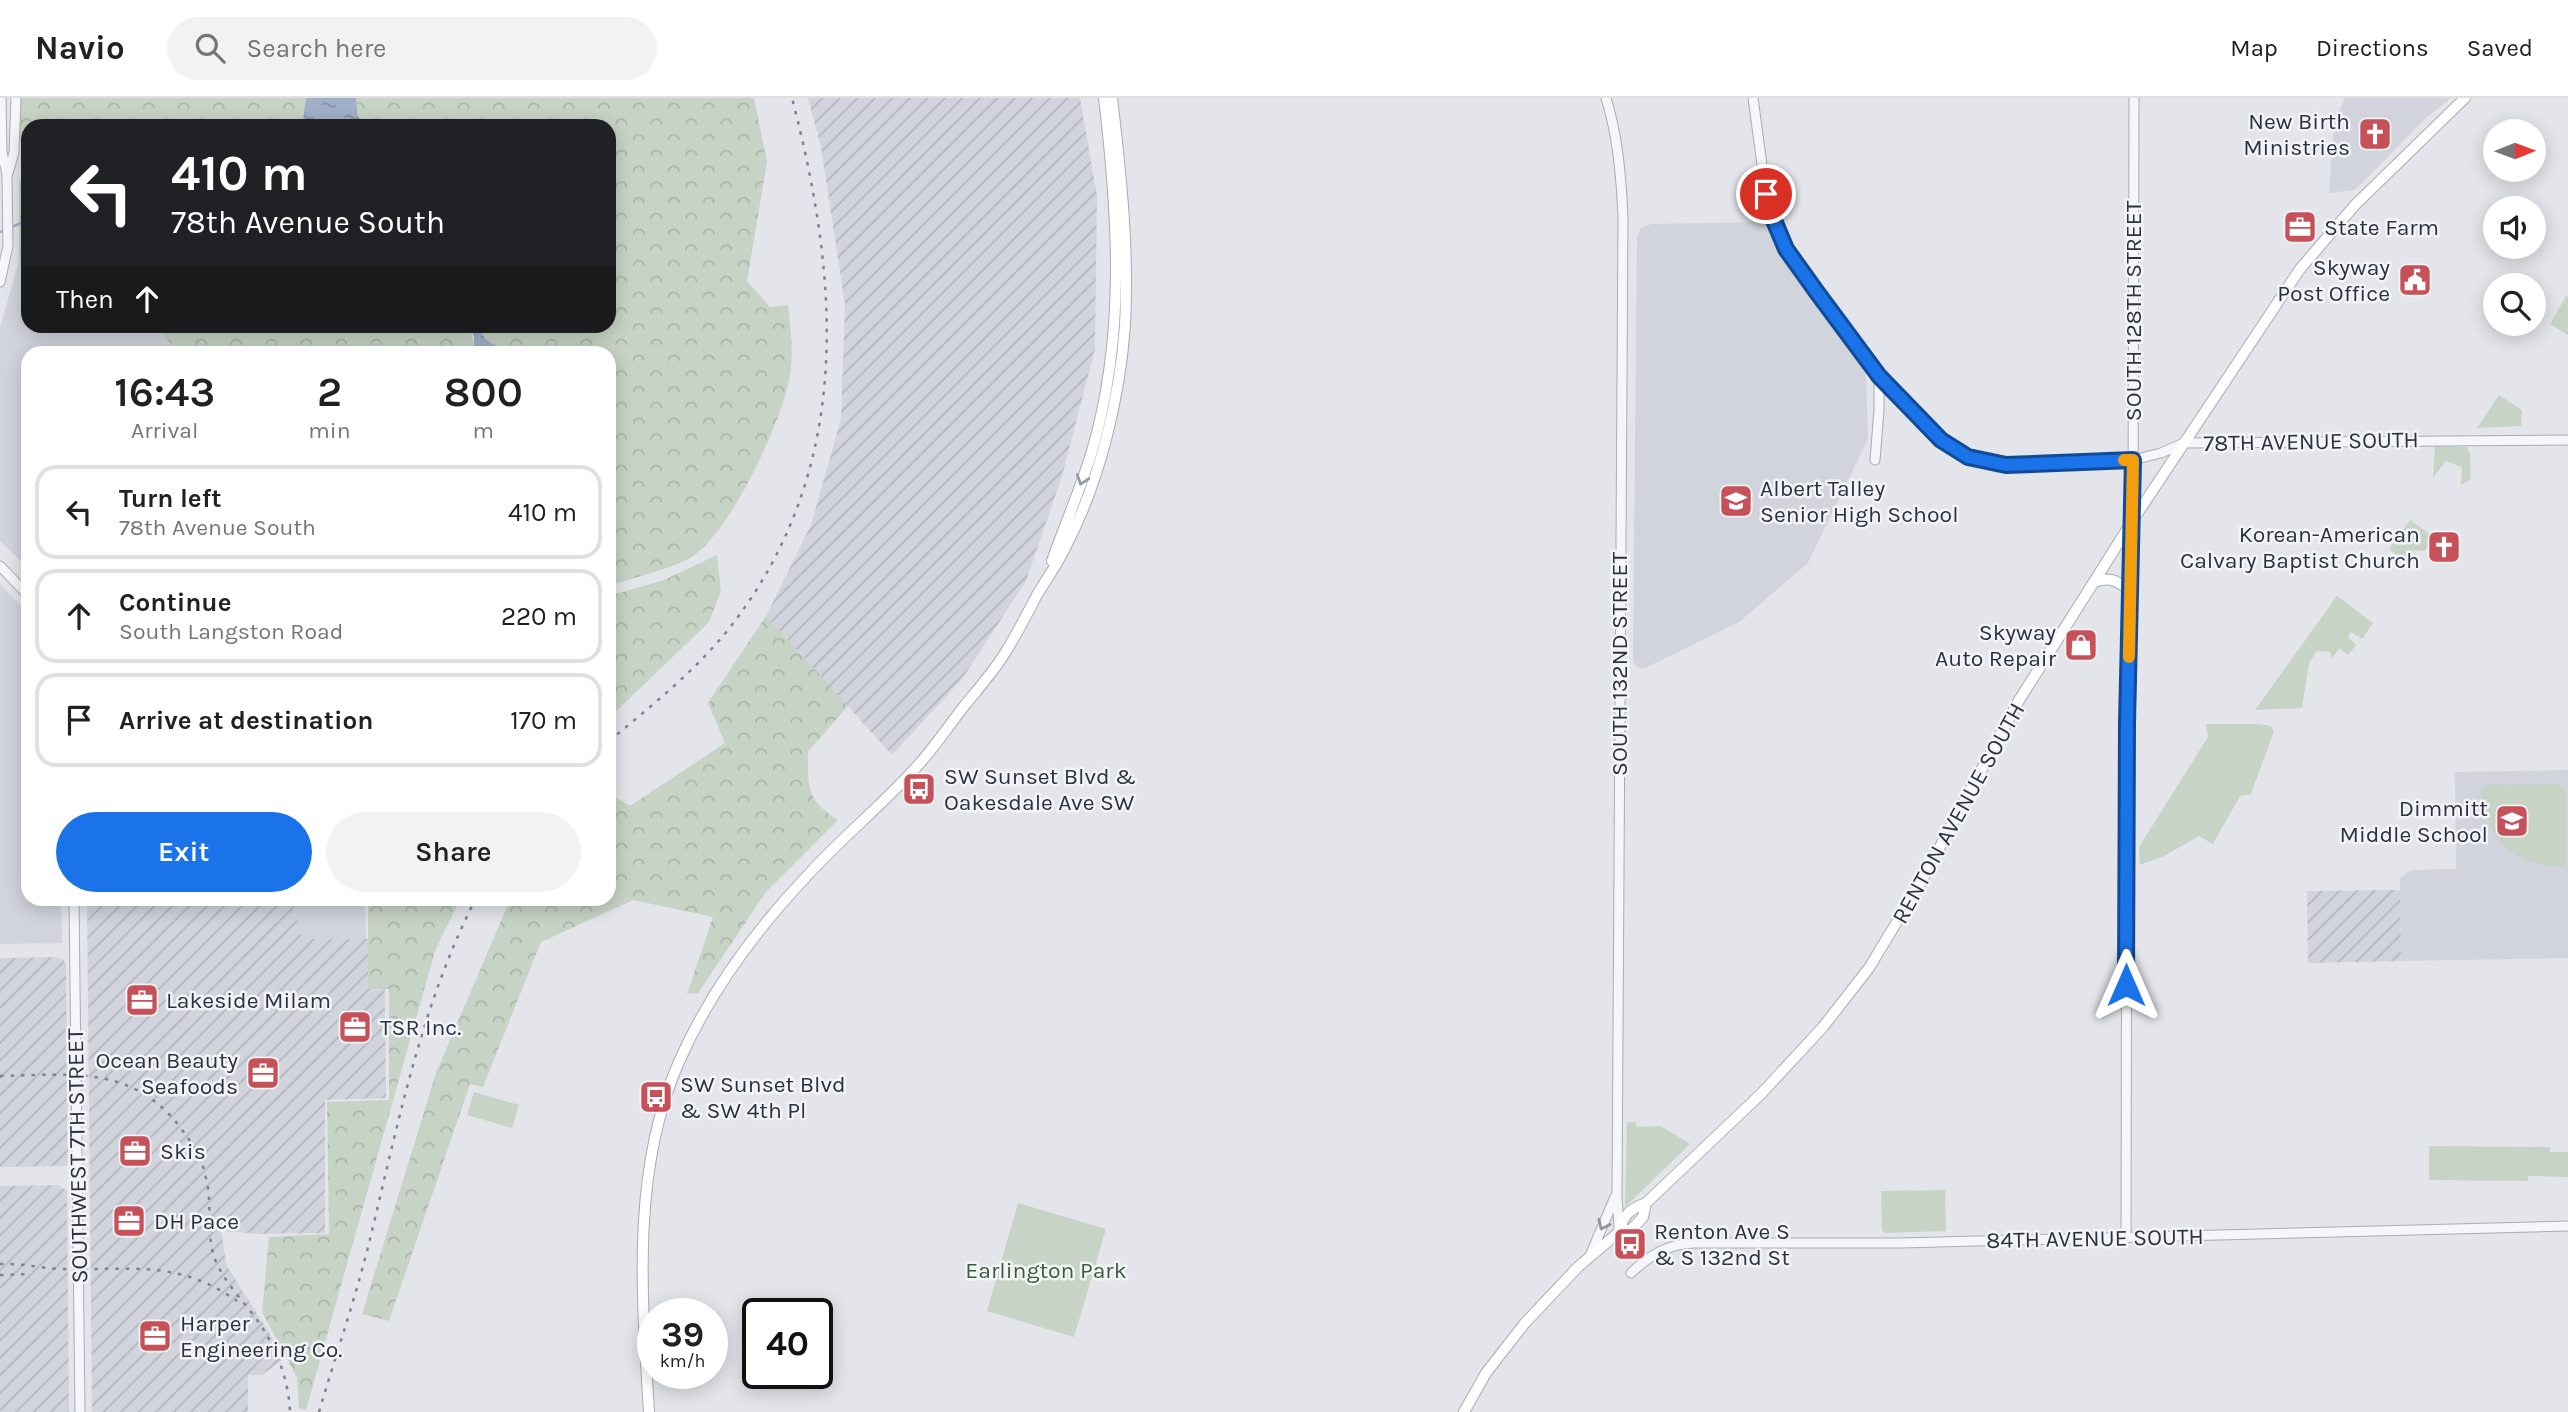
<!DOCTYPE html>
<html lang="en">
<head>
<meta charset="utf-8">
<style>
  :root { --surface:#fff; --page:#f2f2f2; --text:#202124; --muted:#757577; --line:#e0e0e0; --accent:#1a73e8 }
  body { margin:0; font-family:Karla,sans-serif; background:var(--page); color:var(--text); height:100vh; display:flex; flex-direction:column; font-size:26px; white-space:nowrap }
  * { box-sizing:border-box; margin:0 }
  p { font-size:23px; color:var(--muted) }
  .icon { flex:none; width:38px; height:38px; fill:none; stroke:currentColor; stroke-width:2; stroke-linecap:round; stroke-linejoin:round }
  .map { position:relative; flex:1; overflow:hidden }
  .details { position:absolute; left:21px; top:248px; width:595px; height:560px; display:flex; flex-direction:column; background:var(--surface); border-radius:21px; box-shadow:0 4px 18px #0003 }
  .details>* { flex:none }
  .top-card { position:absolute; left:21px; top:21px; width:595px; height:214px; border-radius:21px; box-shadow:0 4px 18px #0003; background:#202124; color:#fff; overflow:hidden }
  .needle { width:46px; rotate:89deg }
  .tools { position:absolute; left:2483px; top:21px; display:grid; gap:14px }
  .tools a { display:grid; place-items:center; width:63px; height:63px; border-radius:50%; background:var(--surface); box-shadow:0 4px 18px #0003; font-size:35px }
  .speed { position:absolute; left:637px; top:1200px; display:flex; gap:14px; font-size:35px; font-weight:700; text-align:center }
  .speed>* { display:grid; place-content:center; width:91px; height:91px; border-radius:50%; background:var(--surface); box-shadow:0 4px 18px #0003; line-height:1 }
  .speed small { font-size:18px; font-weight:400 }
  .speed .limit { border:4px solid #111; border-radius:10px; background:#fff; color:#111 }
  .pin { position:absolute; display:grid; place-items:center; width:60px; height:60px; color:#fff; margin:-30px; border:4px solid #fff; border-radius:50%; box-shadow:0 2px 7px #0007 }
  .me { position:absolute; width:77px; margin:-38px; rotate:0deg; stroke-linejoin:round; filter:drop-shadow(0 0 5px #0008) }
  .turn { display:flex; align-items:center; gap:24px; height:147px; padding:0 35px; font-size:32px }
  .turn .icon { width:91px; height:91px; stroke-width:2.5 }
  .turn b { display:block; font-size:49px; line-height:60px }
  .then { display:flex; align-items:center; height:66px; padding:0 35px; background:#0003; gap:14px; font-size:26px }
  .eta { display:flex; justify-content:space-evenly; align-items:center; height:119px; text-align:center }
  .eta b { font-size:42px; font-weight:600; line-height:49px }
  .cta { display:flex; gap:14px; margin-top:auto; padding:14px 35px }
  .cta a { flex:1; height:80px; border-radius:42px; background:var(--accent); color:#fff; font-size:28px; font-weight:600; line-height:80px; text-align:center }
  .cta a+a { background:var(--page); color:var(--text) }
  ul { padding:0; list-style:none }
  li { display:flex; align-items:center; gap:21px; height:94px; margin:0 14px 10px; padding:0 21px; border:4px solid var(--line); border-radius:21px }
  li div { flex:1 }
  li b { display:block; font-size:26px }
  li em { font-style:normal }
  header { display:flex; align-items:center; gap:42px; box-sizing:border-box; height:98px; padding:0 35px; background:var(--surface); border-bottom:2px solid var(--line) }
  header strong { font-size:33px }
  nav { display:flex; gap:38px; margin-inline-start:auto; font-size:24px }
  .search { width:490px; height:63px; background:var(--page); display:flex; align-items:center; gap:18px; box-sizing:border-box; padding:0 24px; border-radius:38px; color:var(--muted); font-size:26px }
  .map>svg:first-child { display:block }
  .built { fill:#d1d4dc }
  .industrial { fill:url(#industrial-furrows) }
  .green { fill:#c7d3c5 }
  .forest { fill:url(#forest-crowns) }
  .water { fill:url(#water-ripples) }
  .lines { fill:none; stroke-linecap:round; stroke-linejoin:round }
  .stream { stroke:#a0b0c8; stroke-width:2.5 }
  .tertiary-casing { stroke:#a8acb4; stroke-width:11 }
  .secondary-casing { stroke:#a8acb4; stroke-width:12 }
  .tertiary { stroke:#f5f6f9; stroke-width:9 }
  .secondary { stroke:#fff; stroke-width:10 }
  .rail { stroke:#7d8393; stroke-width:2.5; stroke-dasharray:3.5 7; stroke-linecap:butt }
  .oneway { stroke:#9698a0 }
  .oneway2 { stroke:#90949d }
  .route-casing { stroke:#114b97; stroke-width:18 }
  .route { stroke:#1a73e8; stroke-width:12 }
  .slow { stroke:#f59e0b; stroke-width:12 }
  .labels { text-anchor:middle; stroke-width:5; stroke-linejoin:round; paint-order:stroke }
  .poi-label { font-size:23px; fill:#2c3241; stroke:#f2f4f7; text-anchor:start }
  .street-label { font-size:23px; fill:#2c3241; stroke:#f2f4f7 }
  .park-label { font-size:23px; fill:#3d5c3a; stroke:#f2f4f7 }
</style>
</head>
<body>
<header>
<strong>Navio</strong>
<div class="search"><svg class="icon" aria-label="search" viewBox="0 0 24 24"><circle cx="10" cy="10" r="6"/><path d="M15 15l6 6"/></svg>Search here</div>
<nav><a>Map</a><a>Directions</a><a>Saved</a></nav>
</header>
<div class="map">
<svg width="2568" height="1314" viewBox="0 0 2568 1314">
  <defs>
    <pattern id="industrial-furrows" width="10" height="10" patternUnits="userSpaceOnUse" patternTransform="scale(1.75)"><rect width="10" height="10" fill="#d1d4dc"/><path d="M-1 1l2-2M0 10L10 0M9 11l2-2" fill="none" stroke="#b4b6be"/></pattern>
    <pattern id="forest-crowns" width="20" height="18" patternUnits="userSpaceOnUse" patternTransform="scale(1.75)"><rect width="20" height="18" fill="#c7d3c5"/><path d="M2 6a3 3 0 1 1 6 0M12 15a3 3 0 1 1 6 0" fill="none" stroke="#abb6aa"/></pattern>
    <pattern id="water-ripples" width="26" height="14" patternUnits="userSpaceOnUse" patternTransform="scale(1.75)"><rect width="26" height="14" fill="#a0b0c8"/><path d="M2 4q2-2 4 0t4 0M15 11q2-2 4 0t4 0" fill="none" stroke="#8390a4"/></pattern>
  </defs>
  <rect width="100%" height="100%" fill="#e3e5ea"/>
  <!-- built -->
  <path class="built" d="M 2345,0 L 2451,0 L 2427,19 L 2355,92 L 2329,95 L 2334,26 Z
    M 1764,124 L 1866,277 L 1868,341 L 1808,465 L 1739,524 L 1645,570 L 1639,570 L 1635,568 L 1633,562 L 1637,138 L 1641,130 L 1651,126 Z
    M 19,163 L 28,163 L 28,228 L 154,228 L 180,255 L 28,256 L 28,470 L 0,443 L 0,230 Z
    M 0,486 L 28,515 L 28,802 L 61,802 L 62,845 L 0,846 Z
    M 2568,672 L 2568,860 L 2401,863 L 2400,780 L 2411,772 L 2456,771 L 2455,674 Z
    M 292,802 L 365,802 L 366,841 L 302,841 Z"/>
  <!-- industrial -->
  <path class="industrial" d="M 808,0 L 1080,0 L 1097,98 L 1095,251 L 1062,378 L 1026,483 L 962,581 L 892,657 L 766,518 L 811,427 L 841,321 L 845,206 L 821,49 Z
    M 2400,792 L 2401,863 L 2308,865 L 2307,793 Z
    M 87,802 L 292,802 L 302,841 L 384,841 L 386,1000 L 325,1002 L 325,1135 L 259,1136 L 221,1133 L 227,1168 L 285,1260 L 262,1277 L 248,1277 L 248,1314 L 92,1314 Z
    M 56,859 L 63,861 L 66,866 L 68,1066 L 66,1068 L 0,1069 L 0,860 Z
    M 58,1087 L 67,1093 L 69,1314 L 0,1314 L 0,1088 Z"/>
  <!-- green -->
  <path class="green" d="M 2566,198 L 2568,199 L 2568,237 L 2550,226 Z
    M 2499,297 L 2522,312 L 2521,328 L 2477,330 Z
    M 2435,348 L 2466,349 L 2470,355 L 2471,381 L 2461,387 L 2462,369 L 2446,363 L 2433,380 Z
    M 2410,422 L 2434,439 L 2425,453 L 2414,452 L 2409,466 L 2389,451 Z
    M 2337,498 L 2373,525 L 2362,541 L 2351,534 L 2348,539 L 2356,547 L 2348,557 L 2339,550 L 2332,561 L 2330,554 L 2317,553 L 2309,565 L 2302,610 L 2255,612 Z
    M 2206,626 L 2258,626 L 2271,628 L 2274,633 L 2251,696 L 2240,698 L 2213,746 L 2199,738 L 2164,758 L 2140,767 L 2139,749 L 2208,639 Z
    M 2559,686 L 2565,693 L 2566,769 C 2514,770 2483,739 2481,687 Z
    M 474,994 L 519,1007 L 512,1030 L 467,1017 Z
    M 1627,1024 L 1635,1024 L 1637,1029 L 1661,1028 L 1690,1046 L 1625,1109 Z
    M 2429,1048 L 2550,1049 L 2550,1054 L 2568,1054 L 2568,1079 L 2528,1078 L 2528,1083 L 2429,1082 Z
    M 1945,1092 L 1946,1133 L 1885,1135 L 1882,1132 L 1881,1093 Z
    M 1018,1105 L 1106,1131 L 1074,1239 L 987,1213 Z"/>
  <!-- forest -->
  <path class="forest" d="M 20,0 L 306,0 L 302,28 L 28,28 L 28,47 L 20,42 Z
    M 356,0 L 754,0 L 767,64 L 747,183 L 770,209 L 788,207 C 791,235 795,263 787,291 C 776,334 728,438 690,460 C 670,471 632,480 609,488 L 609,256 L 505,255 C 496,242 485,249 479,228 L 609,228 L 609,28 L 367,28 L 367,24 L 358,19 Z
    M 28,81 L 28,163 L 19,163 L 19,82 Z
    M 154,228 L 470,228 L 475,253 L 474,256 L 180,255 Z
    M 717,457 L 721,493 L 709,524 L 609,620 L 609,498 L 664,482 Z
    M 766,518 L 848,608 L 808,654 C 808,691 806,701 838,722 L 766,794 L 698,895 L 687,896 L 713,819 L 633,802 L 541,844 L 483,989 L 470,986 L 389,1223 L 362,1216 L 436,975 L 510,802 L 609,802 L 609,695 L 630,708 L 725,645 L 708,605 Z
    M 368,802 L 460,802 L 435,853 L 306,1312 L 299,1310 L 297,1279 L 262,1214 L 269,1139 L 329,1136 L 327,1004 L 389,1002 L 389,891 L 368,891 Z"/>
  <!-- water -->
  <path class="water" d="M 306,0 L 356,0 L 358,19 L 367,24 L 367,28 L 302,28 Z
    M 470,228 L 479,228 C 485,249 496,242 505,255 L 474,255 L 474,239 Z"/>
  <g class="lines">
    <!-- stream -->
    <path class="stream" d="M 0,134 L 28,122"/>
    <defs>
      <path id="tertiary" d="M 1,0 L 2,54 L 7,76
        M 1606,0 C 1618,39 1621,77 1623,118 L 1617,1098 L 1619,1130
        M 1753,0 L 1766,96 L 1770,113 L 1786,151 L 1879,278 L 1941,342 L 1968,359 L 2005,367 L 2133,362 L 2161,355 L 2184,345 L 2568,342
        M 0,184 L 8,148 L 7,78 L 14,55 L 16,0
        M 1875,362 L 1879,312 L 1879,278
        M 0,468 L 28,497
        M 74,802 L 80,1314
        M 2126,1139 L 2127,625 L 2133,422 L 2134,0
        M 1589,1160 L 1615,1099
        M 1631,1175 C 1650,1157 1668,1146 1694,1145 L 1901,1145 L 2568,1128"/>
      <path id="secondary" d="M 1052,463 C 1065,426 1081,390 1092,353 C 1126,237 1118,118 1104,0
        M 2094,484 C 2112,478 2116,483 2131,493
        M 1619,1134 C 1623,1117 1630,1111 1646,1105 L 1761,996 L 1823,929 L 1869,870 L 1921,784 L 2018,604 L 2133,422 L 2300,171 L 2355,107 L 2465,0
        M 649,1314 C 642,1199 631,1075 678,966 C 708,897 754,834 806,779 C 842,739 885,705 920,665 C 936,647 950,626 965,607 C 979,590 994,573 1005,555 C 1017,536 1027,516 1037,497 C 1047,480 1059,464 1067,446 C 1100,382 1120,299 1125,227 C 1129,151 1121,76 1112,0
        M 1464,1314 L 1486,1275 L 1525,1225 L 1578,1169 L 1619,1134 L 1632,1131 L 1643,1119 L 1646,1105"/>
    </defs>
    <!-- tertiary casing -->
    <use href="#tertiary" class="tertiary-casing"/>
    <!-- secondary casing -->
    <use href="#secondary" class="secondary-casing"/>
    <!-- tertiary -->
    <use href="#tertiary" class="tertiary"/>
    <!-- secondary -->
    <use href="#secondary" class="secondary"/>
    <!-- rail -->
    <path class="rail" d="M 609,643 C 654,606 700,569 735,523 C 854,364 839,181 792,0
      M 0,978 C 71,977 131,966 180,1029 C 193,1047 201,1057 206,1080 C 213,1107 205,1137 216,1164 C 227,1188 247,1207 262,1229 C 278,1254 289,1285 290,1314
      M 0,1166 C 20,1165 40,1170 60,1171 C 129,1173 176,1160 237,1203
      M 0,1177 L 30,1176
      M 319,1314 C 336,1256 356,1199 370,1141 C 398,1026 421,908 475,802"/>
  </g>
  <!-- one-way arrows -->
  <defs><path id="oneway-chevron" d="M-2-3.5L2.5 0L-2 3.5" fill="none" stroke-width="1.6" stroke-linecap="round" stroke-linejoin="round" transform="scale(1.75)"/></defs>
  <use class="oneway" href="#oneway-chevron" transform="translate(1082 382) rotate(109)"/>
  <use class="oneway2" href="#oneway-chevron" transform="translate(1603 1127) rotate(115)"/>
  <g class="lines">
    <defs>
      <path id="route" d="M 1766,96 L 1770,113 L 1786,151 L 1816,193 L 1879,278 L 1941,342 L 1968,359 L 2006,367 L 2133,362 L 2127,625 L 2126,887"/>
    </defs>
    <!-- route casing -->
    <use href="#route" class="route-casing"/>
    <!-- route -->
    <use href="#route" class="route"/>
    <!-- slow -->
    <path class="slow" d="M 2124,362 L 2133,362 L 2129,559"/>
  </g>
  <!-- icons -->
  <defs>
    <symbol id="church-square" viewBox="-11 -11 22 22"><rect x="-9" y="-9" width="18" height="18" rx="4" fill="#c65158" stroke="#f2f4f7"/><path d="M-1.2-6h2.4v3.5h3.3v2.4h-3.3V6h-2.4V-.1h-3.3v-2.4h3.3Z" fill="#fff"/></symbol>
    <symbol id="office-square" viewBox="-11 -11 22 22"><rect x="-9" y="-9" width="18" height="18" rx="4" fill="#c65158" stroke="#f2f4f7"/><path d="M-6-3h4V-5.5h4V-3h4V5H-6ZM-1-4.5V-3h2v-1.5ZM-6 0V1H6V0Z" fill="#fff"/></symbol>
    <symbol id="civic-square" viewBox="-11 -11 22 22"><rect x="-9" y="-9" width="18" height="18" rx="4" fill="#c65158" stroke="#f2f4f7"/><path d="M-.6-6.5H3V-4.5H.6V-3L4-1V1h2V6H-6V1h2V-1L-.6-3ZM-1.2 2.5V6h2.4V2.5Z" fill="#fff"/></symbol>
    <symbol id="school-square" viewBox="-11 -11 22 22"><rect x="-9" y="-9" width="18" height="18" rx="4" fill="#c65158" stroke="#f2f4f7"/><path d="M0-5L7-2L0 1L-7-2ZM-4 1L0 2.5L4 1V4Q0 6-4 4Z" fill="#fff"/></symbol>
    <symbol id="shop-square" viewBox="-11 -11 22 22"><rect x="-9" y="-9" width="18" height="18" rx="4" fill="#c65158" stroke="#f2f4f7"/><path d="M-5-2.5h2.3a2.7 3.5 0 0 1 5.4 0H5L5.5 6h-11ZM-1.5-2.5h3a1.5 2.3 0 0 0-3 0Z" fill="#fff"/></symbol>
    <symbol id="bus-square" viewBox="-11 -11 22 22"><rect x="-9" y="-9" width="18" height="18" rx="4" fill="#c65158" stroke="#f2f4f7"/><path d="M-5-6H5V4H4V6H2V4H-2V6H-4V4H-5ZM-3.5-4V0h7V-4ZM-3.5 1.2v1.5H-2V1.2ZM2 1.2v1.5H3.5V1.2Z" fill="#fff"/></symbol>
  </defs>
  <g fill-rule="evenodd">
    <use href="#church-square" x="2356" y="17" width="38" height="38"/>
    <use href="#office-square" x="2281" y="110" width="38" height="38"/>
    <use href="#civic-square" x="2396" y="163" width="38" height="38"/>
    <use href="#school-square" x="1717" y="384" width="38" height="38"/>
    <use href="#church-square" x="2425" y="430" width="38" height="38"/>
    <use href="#shop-square" x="2062" y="528" width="38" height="38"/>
    <use href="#bus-square" x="900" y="672" width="38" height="38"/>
    <use href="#school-square" x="2493" y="704" width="38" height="38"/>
    <use href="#office-square" x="123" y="883" width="38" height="38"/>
    <use href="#office-square" x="336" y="910" width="38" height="38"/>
    <use href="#office-square" x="244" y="956" width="38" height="38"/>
    <use href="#bus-square" x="637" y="980" width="38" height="38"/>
    <use href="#office-square" x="116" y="1034" width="38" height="38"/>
    <use href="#office-square" x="110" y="1104" width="38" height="38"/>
    <use href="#bus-square" x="1611" y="1127" width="38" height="38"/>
    <use href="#office-square" x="136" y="1219" width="38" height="38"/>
  </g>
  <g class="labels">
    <!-- poi labels -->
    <g class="poi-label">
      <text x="2350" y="31" text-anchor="end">New Birth<tspan x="2350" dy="26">Ministries</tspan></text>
      <text x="2324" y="137">State Farm</text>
      <text x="2390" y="177" text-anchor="end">Skyway<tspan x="2390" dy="26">Post Office</tspan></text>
      <text x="1760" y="398">Albert Talley<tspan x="1760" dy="26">Senior High School</tspan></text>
      <text x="2420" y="444" text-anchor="end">Korean-American<tspan x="2420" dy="26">Calvary Baptist Church</tspan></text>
      <text x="2056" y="542" text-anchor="end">Skyway<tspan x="2056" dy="26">Auto Repair</tspan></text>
      <text x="944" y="686">SW Sunset Blvd &amp;<tspan x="944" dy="26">Oakesdale Ave SW</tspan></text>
      <text x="2488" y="718" text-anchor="end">Dimmitt<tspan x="2488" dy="26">Middle School</tspan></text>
      <text x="166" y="910">Lakeside Milam</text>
      <text x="380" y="937">TSR Inc.</text>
      <text x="238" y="970" text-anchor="end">Ocean Beauty<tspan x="238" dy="26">Seafoods</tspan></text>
      <text x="680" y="994">SW Sunset Blvd<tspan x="680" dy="26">&amp; SW 4th Pl</tspan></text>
      <text x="160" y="1061">Skis</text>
      <text x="154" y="1131">DH Pace</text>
      <text x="1654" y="1141">Renton Ave S<tspan x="1654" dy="26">&amp; S 132nd St</tspan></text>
      <text x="180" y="1233">Harper<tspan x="180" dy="26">Engineering Co.</tspan></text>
    </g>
    <!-- street labels -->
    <g class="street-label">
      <text transform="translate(2133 213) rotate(-90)" y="8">SOUTH 128TH STREET</text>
      <text transform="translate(2311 343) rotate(-1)" y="8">78TH AVENUE SOUTH</text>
      <text transform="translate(1619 566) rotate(-90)" y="8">SOUTH 132ND STREET</text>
      <text transform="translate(1958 715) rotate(-61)" y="8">RENTON AVENUE SOUTH</text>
      <text transform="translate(77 1058) rotate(-91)" y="8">SOUTHWEST 7TH STREET</text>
      <text transform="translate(2095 1140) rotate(-1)" y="8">84TH AVENUE SOUTH</text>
    </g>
    <!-- park labels -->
    <g class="park-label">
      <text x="1046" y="1180">Earlington Park</text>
    </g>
  </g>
</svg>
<div class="tools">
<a><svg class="needle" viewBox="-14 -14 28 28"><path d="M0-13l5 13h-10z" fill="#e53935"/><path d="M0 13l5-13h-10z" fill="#757577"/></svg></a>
<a><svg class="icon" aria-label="sound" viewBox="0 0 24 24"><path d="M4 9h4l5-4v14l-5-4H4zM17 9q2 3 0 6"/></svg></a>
<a><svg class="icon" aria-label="search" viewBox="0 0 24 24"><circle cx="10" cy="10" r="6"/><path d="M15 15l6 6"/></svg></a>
</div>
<div class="speed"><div>39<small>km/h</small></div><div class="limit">40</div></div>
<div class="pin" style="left:1766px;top:96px;background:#d93025"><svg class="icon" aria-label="arrive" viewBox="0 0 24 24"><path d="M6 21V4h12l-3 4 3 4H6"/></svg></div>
<svg class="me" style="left:2126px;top:887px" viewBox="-20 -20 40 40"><path d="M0-17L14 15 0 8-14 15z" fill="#1a73e8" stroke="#fff" stroke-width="4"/></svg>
<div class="top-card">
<div class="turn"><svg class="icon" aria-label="left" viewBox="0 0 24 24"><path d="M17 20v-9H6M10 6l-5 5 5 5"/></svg><div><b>410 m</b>78th Avenue South</div></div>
<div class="then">Then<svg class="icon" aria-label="ahead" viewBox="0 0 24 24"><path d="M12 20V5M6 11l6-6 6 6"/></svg></div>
</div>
<section class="details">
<div class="eta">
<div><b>16:43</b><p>Arrival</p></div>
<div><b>2</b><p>min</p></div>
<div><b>800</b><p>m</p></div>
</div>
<ul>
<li><svg class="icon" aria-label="left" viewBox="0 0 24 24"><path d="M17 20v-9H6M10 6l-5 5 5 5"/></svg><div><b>Turn left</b><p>78th Avenue South</p></div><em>410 m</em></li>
<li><svg class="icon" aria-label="ahead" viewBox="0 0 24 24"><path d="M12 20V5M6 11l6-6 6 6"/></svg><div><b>Continue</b><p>South Langston Road</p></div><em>220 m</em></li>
<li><svg class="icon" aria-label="arrive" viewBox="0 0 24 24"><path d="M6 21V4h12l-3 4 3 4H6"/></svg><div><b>Arrive at destination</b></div><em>170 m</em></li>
</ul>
<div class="cta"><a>Exit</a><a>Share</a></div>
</section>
</div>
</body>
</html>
